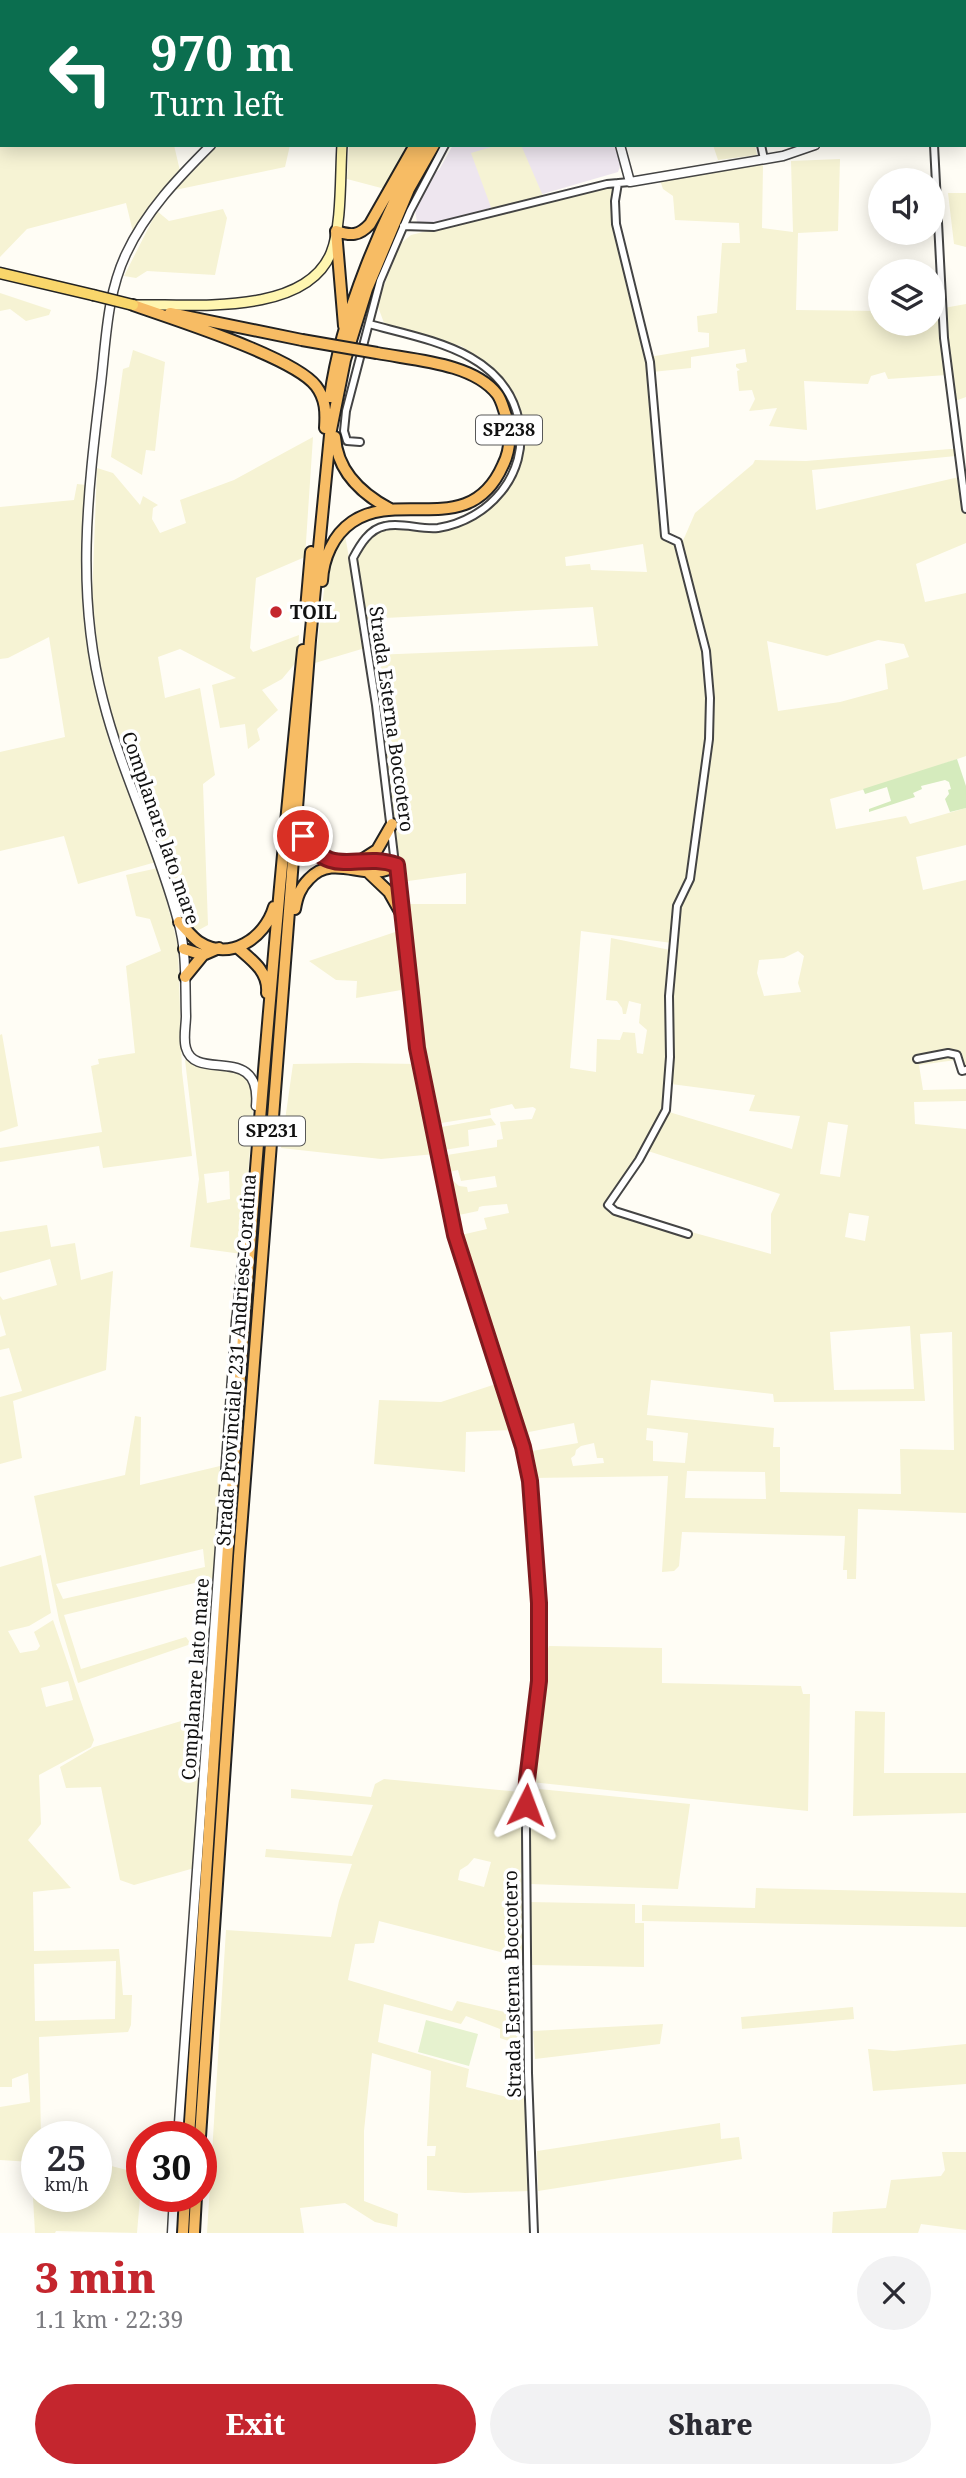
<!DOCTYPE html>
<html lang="en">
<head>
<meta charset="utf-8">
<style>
  :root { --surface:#fff; --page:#f2f2f3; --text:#2b2b33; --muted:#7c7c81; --accent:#c4262e }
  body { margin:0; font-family:"Noto Serif",serif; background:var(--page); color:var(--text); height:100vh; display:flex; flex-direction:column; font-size:26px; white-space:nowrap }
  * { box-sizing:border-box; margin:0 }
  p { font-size:23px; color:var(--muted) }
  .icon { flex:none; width:38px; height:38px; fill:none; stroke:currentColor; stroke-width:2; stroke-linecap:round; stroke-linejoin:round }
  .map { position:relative; height:2233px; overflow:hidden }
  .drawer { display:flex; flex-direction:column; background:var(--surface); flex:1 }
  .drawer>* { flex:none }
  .hud { position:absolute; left:0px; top:0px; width:966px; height:147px; box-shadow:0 4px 18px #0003; background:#0b6e4f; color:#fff; overflow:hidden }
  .controls { position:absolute; left:868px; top:168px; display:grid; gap:14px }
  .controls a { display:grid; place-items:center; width:77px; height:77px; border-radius:50%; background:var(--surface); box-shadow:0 4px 18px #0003; font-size:35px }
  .speed { position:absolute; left:21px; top:2121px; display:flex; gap:14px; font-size:35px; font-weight:700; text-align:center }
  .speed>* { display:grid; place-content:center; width:91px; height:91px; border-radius:50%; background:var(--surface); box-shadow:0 4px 18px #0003; line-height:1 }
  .speed small { font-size:18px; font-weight:400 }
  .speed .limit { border:10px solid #d22; background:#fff; color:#111 }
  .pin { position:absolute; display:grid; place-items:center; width:60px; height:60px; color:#fff; margin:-30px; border:4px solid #fff; border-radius:50%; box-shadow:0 2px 7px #0007 }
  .me { position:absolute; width:77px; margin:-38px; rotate:3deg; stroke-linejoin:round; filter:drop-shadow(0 0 5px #0008) }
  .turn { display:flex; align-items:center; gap:24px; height:147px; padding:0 35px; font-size:32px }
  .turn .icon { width:91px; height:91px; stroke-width:2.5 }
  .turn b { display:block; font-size:49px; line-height:60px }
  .round { display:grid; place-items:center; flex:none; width:74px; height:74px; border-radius:37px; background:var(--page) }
  .headline { display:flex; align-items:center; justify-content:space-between; height:119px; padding:0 35px }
  h1 { font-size:42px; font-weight:800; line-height:52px; color:var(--accent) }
  .cta { display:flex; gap:14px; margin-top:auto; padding:14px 35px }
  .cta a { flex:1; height:80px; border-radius:42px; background:var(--accent); color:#fff; font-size:28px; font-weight:800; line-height:80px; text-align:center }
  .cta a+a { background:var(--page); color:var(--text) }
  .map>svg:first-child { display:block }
  .industrial { fill:#eee6ef }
  .farmland { fill:#f6f3d4; fill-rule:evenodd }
  .green { fill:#d5ebbd }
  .pitch { fill:#e6f2cf }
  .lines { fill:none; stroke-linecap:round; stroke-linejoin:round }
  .minor-casing { stroke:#444; stroke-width:10 }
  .tertiary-casing { stroke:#444; stroke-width:11 }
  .secondary-casing { stroke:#333; stroke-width:12 }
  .primary-casing { stroke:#222; stroke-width:13 }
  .trunk-casing { stroke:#222; stroke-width:14 }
  .minor { stroke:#fff; stroke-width:6 }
  .tertiary { stroke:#fff; stroke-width:8 }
  .secondary { stroke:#fff6b0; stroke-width:9 }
  .primary { stroke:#f9d66b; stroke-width:10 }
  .trunk { stroke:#f7bc64; stroke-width:10 }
  .primary-bridge-casing { stroke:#222; stroke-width:13; stroke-linecap:butt }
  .trunk-bridge-casing { stroke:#222; stroke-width:14; stroke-linecap:butt }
  .primary-bridge { stroke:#f9d66b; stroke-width:10 }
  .trunk-bridge { stroke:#f7bc64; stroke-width:10 }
  .route-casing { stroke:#7f191e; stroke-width:18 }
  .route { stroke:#c4262e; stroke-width:12 }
  .poi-dot { fill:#c4262e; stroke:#fff; stroke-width:2.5 }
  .labels { text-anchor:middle; stroke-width:7; stroke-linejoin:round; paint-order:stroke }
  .shield { fill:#fff; stroke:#585858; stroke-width:2 }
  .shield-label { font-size:18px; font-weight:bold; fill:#111 }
  .poi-label { font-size:19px; font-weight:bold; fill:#111; stroke:#fff; text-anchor:start }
  .street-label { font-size:19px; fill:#111; stroke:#fff }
</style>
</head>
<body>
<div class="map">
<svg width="966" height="2233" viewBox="0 0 966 2233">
  <rect width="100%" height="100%" fill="#fffdf5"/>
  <!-- industrial -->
  <path class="industrial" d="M 453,145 L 614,145 L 621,164 L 618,172 L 539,195 L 425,225 L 417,222 L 415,210 L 434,173 L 439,170 Z"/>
  <!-- farmland -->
  <path class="farmland" d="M 2,53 L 2,145 L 174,145 L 180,171 L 133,232 L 126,203 L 27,229 L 0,257 L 0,54 Z
    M 218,145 L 290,145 L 285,167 L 175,190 Z
    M 349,145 L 411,145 L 385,189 L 347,179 Z
    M 498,145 L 521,145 L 543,196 L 492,210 L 471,153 Z
    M 713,145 L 755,145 L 757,155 L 718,160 Z
    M 840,159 L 838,231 L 798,233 L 796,310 L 880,311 L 880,324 L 933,324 L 933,312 L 939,312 L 947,375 L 888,379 L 885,372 L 871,376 L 868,384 L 804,381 L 807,430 L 769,426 L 777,408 L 749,411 L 755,399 L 752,390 L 739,391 L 737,371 L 740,370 L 736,367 L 736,364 L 747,362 L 745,349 L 691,357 L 691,368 L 652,372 L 649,357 L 709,347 L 709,333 L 698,332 L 697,316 L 717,313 L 722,243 L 740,243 L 739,223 L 675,220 L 673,196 L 663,189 L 660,180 L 763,165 L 762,228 L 793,232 L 791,161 Z
    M 610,185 L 614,190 L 615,228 L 629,280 L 625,281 L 647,366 L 659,517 L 664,534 L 678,546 L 706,657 L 709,720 L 691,865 L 678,899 L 672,943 L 581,931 L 570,1068 L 596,1072 L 597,1039 L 620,1040 L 623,1032 L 635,1033 L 637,1053 L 643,1054 L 647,1030 L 639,1023 L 641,1004 L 629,1001 L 626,1014 L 623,1014 L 622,1008 L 617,1001 L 606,1000 L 611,938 L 675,951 L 680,907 L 694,865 L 709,763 L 711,699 L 708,650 L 682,543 L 695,513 L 753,464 L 755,460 L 806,461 L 950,449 L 955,449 L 956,456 L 812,470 L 816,510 L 959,477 L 966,507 L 966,543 L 916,564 L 925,602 L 966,593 L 966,756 L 894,781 L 830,799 L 836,829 L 906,816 L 910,824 L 966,808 L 966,845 L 916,857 L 923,890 L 966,880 L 966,1067 L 956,1060 L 919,1065 L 923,1090 L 966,1089 L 966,1101 L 914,1102 L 915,1124 L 966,1129 L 966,1513 L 858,1509 L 856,1579 L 847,1579 L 847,1570 L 843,1570 L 845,1536 L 682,1532 L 679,1566 L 674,1571 L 662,1572 L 668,1476 L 532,1478 L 530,1464 L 535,1460 L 534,1457 L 528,1456 L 461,1235 L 487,1229 L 484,1218 L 509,1213 L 507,1204 L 483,1206 L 479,1207 L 478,1211 L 459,1215 L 458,1226 L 446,1180 L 451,1179 L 459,1186 L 467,1187 L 468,1192 L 497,1187 L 495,1176 L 461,1181 L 458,1170 L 445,1173 L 442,1160 L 447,1159 L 447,1155 L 497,1147 L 497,1140 L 503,1139 L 500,1122 L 532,1119 L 536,1109 L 533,1107 L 515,1109 L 512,1104 L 490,1109 L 491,1115 L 435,1124 L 419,1044 L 404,904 L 466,904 L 466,873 L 401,882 L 373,655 L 598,646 L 593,607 L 366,619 L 356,559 L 366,540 L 389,528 L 439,530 L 477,517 L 510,485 L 524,442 L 517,401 L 492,366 L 461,346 L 393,330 L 384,323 L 377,304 L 400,244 L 411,235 ZM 643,544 L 647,572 L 591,570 L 590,564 L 566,566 L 565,557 ZM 878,640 L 904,644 L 909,657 L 885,664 L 888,689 L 840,702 L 778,711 L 767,641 L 827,656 ZM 798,951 L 804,956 L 798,983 L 801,992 L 764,996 L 757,973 L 759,960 L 784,958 ZM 671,1084 L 755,1095 L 749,1111 L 800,1116 L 792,1149 L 669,1112 ZM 828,1122 L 848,1125 L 840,1177 L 820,1174 ZM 648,1151 L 780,1194 L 771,1214 L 771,1254 L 644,1219 L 613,1205 ZM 849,1213 L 869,1216 L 865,1241 L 845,1237 ZM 910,1326 L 914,1389 L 834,1390 L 830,1332 ZM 952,1332 L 954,1450 L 900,1449 L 901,1494 L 780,1492 L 780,1447 L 773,1447 L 774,1428 L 647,1415 L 651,1380 L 773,1394 L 774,1402 L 925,1401 L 920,1334 ZM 574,1423 L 578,1443 L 532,1451 L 529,1432 ZM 647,1428 L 688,1433 L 685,1463 L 653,1461 L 653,1441 L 646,1440 ZM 594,1443 L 597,1458 L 603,1458 L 604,1463 L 573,1466 L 571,1458 L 575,1455 L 576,1450 L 581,1446 ZM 687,1471 L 765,1472 L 766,1499 L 685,1498 Z
    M 948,193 L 966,193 L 966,247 L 954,244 Z
    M 223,209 L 227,218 L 215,275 L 147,271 L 136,278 L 124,276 L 157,211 L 169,221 Z
    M 0,293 L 51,310 L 49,315 L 26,321 L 10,309 L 0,311 Z
    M 966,304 L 966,397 L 955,401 L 944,308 Z
    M 133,350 L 165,362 L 155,451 L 146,450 L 142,475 L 111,457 L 123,369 L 129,367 Z
    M 313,437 L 305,557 L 256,578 L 250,648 L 253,652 L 299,635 L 297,661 L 282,679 L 262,690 L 278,710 L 257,729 L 260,740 L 248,749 L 245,724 L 220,728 L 212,685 L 236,678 L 180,649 L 158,657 L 165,698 L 200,688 L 215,775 L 203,784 L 208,925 L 195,932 L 184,917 L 119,742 L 100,667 L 92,600 L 97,468 L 113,473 L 140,505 L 143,496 L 158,505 L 153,508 L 152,519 L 160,533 L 186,523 L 180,500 L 234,480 Z
    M 77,484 L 86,485 L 81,572 L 91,668 L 110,745 L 156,862 L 78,884 L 64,836 L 0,851 L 0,752 L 65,737 L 49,637 L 8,658 L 0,659 L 0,507 L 74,500 Z
    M 345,535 L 365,648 L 315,663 L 327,566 Z
    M 158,868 L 178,945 L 182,1072 L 192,1156 L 103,1168 L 99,1146 L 0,1162 L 0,1148 L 102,1132 L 91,1066 L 99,1064 L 98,1059 L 135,1053 L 126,966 L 161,951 L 150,919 L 136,916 L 126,875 Z
    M 401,930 L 406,981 L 401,990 L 356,998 L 357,981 L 336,980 L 309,961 Z
    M 2,1034 L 18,1126 L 0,1132 L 0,1035 Z
    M 185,1060 L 247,1076 L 254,1097 L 242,1254 L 190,1247 L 199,1179 ZM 229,1171 L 230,1199 L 207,1203 L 204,1174 Z
    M 356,1063 L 418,1064 L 435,1154 L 381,1159 L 281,1148 L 293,1064 Z
    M 491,1118 L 496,1125 L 468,1130 L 469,1146 L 444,1150 L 440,1149 L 436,1128 Z
    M 47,1225 L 51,1247 L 75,1243 L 81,1280 L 113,1271 L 106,1370 L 13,1401 L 22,1458 L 0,1464 L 0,1397 L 22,1391 L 9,1348 L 0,1350 L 0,1337 L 6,1335 L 0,1314 L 0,1296 L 3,1300 L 57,1285 L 50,1259 L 0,1273 L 0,1232 Z
    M 496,1384 L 511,1430 L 466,1432 L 465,1472 L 374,1464 L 379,1400 L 441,1402 Z
    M 135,1416 L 141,1417 L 140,1485 L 220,1466 L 215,1578 L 64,1615 L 81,1669 L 186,1637 L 191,1644 L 78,1683 L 59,1620 L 34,1496 L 125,1475 ZM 203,1549 L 205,1567 L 63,1599 L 56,1584 Z
    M 41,1555 L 51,1613 L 29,1626 L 8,1631 L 20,1653 L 37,1650 L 40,1646 L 34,1632 L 53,1620 L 94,1740 L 91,1747 L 39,1775 L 41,1824 L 28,1840 L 71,1888 L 33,1892 L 34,1951 L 119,1949 L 123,1995 L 132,1995 L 131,2025 L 128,2032 L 39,2037 L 41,2137 L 37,2137 L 37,2196 L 96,2196 L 96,2162 L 142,2174 L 137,2233 L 56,2231 L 55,2233 L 35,2233 L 31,2162 L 0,2160 L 0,2107 L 30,2102 L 28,2073 L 12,2079 L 12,2087 L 0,2087 L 0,1567 ZM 68,1681 L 73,1700 L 46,1707 L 41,1688 ZM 116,1961 L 115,2019 L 35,2021 L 34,1964 Z
    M 549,1646 L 662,1648 L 662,1683 L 801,1686 L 803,1694 L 810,1694 L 808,1811 L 531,1782 L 543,1663 Z
    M 855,1711 L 885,1712 L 884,1773 L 966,1773 L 966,1813 L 853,1816 Z
    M 208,1713 L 198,1867 L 134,1885 L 120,1880 L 101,1787 L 66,1788 L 60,1767 L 94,1747 Z
    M 384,1779 L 520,1792 L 524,1958 L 379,1921 L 374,1943 L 355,1944 L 348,1980 L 452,2011 L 457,2001 L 526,2017 L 526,2047 L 500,2038 L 500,2029 L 466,2016 L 461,2024 L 384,2004 L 378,2042 L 469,2069 L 466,2087 L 515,2099 L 526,2081 L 530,2191 L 465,2193 L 427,2190 L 427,2156 L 435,2156 L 436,2146 L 427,2146 L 431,2071 L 372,2053 L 364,2131 L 364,2201 L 398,2214 L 397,2227 L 375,2222 L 345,2203 L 300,2208 L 304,2233 L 207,2233 L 226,1930 L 331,1937 L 339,1901 L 352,1864 L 265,1857 L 266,1849 L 352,1856 L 373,1805 L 291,1798 L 291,1789 L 371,1797 L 375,1784 ZM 474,1858 L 491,1862 L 484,1887 L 458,1880 L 460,1870 L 468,1865 Z
    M 529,1788 L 690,1804 L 678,1889 L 530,1884 Z
    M 756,1888 L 966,1893 L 966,1927 L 642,1921 L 642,1905 L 755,1908 Z
    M 529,1902 L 635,1904 L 635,1923 L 644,1923 L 644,1967 L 532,1965 Z
    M 853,2007 L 854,2019 L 742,2029 L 741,2017 Z
    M 663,2024 L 660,2044 L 535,2059 L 533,2031 Z
    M 966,2044 L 966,2084 L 873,2091 L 868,2049 L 894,2051 Z
    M 720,2123 L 721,2139 L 739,2137 L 742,2159 L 538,2191 L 537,2151 Z
    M 942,2152 L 966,2152 L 966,2230 L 921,2224 L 918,2233 L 832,2233 L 833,2212 L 886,2208 L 891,2180 L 941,2176 L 945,2170 Z"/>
  <!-- green -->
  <path class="green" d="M 957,759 L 966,786 L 966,808 L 950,812 L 945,799 L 949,794 L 948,790 L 951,789 L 949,782 L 945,780 L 921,786 L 922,789 L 913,793 L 915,797 L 869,812 L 869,809 L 891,801 L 887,787 L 865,794 L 863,789 Z"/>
  <!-- pitch -->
  <path class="pitch" d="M 426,2020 L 478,2034 L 469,2066 L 418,2052 Z"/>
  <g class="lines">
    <defs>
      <path id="minor" d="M 268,0 L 268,2
        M 788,2 L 790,0
        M 964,54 L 966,50
        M 761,145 L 764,159
        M 934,145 L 944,338 L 966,509
        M 618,183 L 615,201 L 616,224 L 650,362 L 665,536 L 678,542 L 706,651 L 710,698 L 709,739 L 690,879 L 677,906 L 669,996 L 670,1057 L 666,1110 L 639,1160 L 608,1205 L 615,1211 L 688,1234
        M 403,226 L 434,227 L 607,184 L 630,182
        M 369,324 C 427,340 506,351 519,422 C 529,474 489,520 438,528 C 421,530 402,522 385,526 C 369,529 360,545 353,558 L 376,705 L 417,1048 L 455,1235 L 523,1447 L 530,1481 L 539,1603 L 539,1680 L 527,1780 L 526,1831 L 528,2073 L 534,2233
        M 360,442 L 347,441 L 344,431 L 346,411 L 380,281 L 410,211 L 445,145
        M 917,1059 L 948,1053 L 957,1055 L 962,1071 L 966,1070"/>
      <path id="tertiary" d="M 568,0 L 569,2
        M 334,2 L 335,0
        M 964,25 L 966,23
        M 211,145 C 178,178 146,211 126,254 C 107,294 106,340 101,383 C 88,491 75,593 103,700 C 122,775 158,845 178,921 C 187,951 185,984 186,1016 C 186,1025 183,1039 186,1048 C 195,1083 262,1042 256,1106
        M 620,145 L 630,182 L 783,156 L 815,145
        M 178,2137 L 236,1322 L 247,1220
        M 172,2233 L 174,2196"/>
      <path id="secondary" d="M 351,2 L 351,0
        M 138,305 C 193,304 305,316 331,253 C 342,226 340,175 342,145"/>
      <path id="primary" d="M 0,273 L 93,295"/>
      <path id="trunk" d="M 513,2 L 516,0
        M 525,2 L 527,0
        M 535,2 L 537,0
        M 657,2 L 659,0
        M 133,305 C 172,319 294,357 316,386 C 326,399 326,413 325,428
        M 170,313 L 302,340
        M 344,326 L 336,231 C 351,236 359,236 370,224 L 415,145
        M 330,397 C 341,315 383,217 424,145
        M 335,437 C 337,471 362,494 390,509
        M 322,581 C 323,559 333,535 352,522 C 400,489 470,540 503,465 C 511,449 511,430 505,413 C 503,407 501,399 497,394 C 473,363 413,360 377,353
        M 306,609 L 311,552
        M 296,824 C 329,889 350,847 397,865
        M 363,859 L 377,850 L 392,824
        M 369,873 L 389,892 L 402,915
        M 295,909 C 297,897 300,888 309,879 C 335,851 368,885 397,865
        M 179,922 C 185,928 192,937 199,942 C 230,962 265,938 274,907
        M 238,948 C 252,960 269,972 267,993
        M 184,949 L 203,955
        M 185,977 L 203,955 L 219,948
        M 189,2137 C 221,1641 252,1144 303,650
        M 200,2137 L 239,1556 L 310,640 L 330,435 L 345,360 L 367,289 L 409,189 L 434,145
        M 183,2233 L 185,2196
        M 194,2233 L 196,2196"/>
    </defs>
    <!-- minor casing -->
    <use href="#minor" class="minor-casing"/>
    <!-- tertiary casing -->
    <use href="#tertiary" class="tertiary-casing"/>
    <!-- secondary casing -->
    <use href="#secondary" class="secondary-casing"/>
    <!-- primary casing -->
    <use href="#primary" class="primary-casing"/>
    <!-- trunk casing -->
    <use href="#trunk" class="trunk-casing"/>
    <!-- minor -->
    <use href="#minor" class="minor"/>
    <!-- tertiary -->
    <use href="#tertiary" class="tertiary"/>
    <!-- secondary -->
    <use href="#secondary" class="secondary"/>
    <!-- primary -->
    <use href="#primary" class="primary"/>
    <!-- trunk -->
    <use href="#trunk" class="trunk"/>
    <defs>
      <path id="primary-bridge" d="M 93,295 L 133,305"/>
      <path id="trunk-bridge" d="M 302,340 L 377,353"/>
    </defs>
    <!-- primary-bridge casing -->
    <use href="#primary-bridge" class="primary-bridge-casing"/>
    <!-- trunk-bridge casing -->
    <use href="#trunk-bridge" class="trunk-bridge-casing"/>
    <!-- primary-bridge -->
    <use href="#primary-bridge" class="primary-bridge"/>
    <!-- trunk-bridge -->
    <use href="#trunk-bridge" class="trunk-bridge"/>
  </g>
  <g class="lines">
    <defs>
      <path id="route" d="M 303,836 C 332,881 358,851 397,865 L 417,1048 L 455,1235 L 523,1447 L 530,1481 L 539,1603 L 539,1681 L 527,1780 L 526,1805"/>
    </defs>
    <!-- route casing -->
    <use href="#route" class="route-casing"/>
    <!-- route -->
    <use href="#route" class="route"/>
  </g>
  <!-- markers -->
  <circle class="poi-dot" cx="276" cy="612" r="7"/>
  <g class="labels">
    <!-- shield labels -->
    <g class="shield">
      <rect x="476" y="415.5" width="66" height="29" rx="5"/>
      <rect x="239" y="1116.5" width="66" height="29" rx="5"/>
    </g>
    <g class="shield-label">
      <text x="509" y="436">SP238</text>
      <text x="272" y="1137">SP231</text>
    </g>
    <!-- poi labels -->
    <g class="poi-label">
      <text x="290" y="619">TOIL</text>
    </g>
    <!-- street labels -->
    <g class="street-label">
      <text transform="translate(392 719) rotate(82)" y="7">Strada Esterna Boccotero</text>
      <text transform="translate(161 828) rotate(71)" y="7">Complanare lato mare</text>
      <text transform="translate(236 1360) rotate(-86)" y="7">Strada Provinciale 231 Andriese-Coratina</text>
      <text transform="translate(195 1679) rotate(-86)" y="7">Complanare lato mare</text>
      <text transform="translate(512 1984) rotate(-91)" y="7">Strada Esterna Boccotero</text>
    </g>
  </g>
</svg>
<div class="controls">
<a><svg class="icon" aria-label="sound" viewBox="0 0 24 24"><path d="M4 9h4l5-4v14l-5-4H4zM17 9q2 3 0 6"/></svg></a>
<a><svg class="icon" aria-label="layers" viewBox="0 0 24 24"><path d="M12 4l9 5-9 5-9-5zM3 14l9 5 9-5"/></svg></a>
</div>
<div class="speed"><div>25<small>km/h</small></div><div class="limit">30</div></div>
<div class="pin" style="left:303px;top:836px;background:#d93025"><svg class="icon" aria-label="arrive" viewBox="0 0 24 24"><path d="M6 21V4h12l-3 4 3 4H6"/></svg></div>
<svg class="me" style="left:526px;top:1805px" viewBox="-20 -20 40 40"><path d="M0-17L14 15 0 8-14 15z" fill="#c4262e" stroke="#fff" stroke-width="4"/></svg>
<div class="hud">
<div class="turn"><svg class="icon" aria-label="left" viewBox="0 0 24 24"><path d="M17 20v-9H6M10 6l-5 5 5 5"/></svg><div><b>970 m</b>Turn left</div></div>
</div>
</div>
<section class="drawer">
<div class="headline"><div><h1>3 min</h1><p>1.1 km · 22:39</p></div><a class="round"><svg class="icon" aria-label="close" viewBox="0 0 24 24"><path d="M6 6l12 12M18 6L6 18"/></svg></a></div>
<div class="cta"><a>Exit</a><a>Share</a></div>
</section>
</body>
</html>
